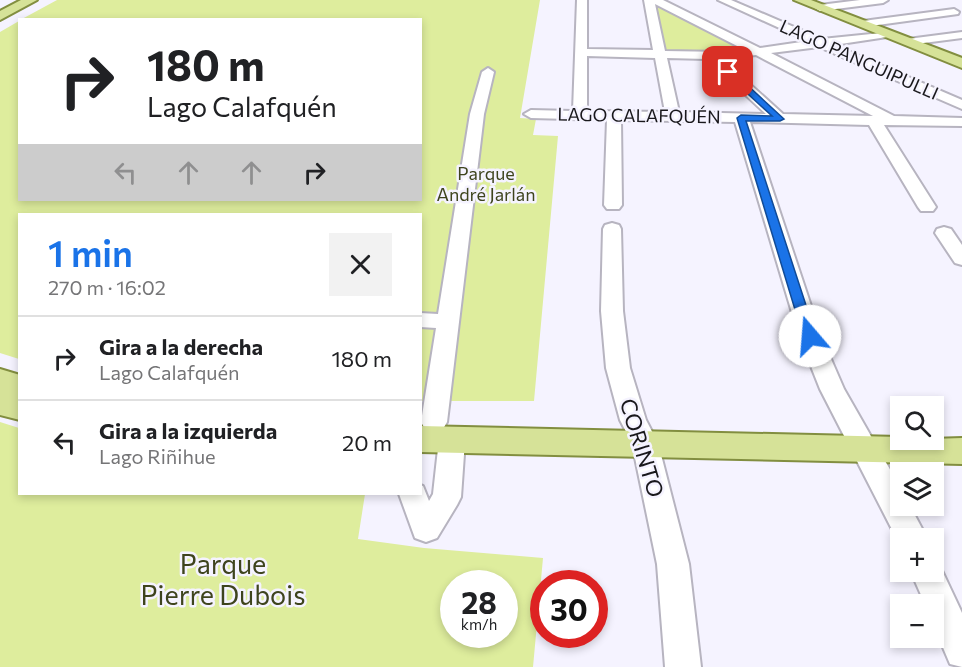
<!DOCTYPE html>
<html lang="es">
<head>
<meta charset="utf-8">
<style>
  :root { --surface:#fff; --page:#f2f2f2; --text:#202124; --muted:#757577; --line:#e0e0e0; --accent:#1a73e8 }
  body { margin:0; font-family:Commissioner,sans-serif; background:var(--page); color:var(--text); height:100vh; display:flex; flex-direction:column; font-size:22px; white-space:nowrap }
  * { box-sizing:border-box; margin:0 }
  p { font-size:20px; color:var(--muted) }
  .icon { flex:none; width:33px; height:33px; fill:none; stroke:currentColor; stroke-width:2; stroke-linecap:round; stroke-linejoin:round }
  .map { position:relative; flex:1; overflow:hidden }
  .sheet { position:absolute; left:18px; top:213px; width:404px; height:282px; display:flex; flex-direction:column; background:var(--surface); border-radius:0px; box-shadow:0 3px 9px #0003 }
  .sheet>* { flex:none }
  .banner { position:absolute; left:18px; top:18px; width:404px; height:183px; border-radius:0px; box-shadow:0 3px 9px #0003; background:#fff; color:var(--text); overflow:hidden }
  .buttons { position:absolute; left:890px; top:396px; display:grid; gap:12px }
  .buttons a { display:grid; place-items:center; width:54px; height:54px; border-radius:0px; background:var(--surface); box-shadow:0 3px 9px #0003; font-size:30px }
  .speed { position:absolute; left:440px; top:570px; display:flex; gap:12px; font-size:30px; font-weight:700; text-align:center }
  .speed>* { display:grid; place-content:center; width:78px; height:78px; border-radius:50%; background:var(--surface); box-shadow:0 3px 9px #0003; line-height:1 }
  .speed small { font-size:15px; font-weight:400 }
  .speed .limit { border:9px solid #d22; background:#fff; color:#111 }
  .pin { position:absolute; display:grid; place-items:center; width:51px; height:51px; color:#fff; margin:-26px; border-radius:12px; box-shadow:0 3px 9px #0006 }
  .me { position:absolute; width:66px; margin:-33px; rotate:342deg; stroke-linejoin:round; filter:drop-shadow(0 0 4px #0008) }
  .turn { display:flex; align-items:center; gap:21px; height:126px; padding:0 30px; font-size:27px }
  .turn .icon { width:78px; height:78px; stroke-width:2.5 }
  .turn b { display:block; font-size:42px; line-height:51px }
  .lanes { display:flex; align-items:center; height:57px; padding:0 30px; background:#0003; justify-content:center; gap:30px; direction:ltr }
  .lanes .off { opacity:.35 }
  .round { display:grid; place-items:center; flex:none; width:63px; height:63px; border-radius:0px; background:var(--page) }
  .overview { display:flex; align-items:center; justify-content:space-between; height:102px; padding:0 30px }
  h1 { font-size:36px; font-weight:600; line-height:45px; color:var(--accent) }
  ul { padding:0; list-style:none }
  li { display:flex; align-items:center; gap:18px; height:84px; padding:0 30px; border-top:2px solid var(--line) }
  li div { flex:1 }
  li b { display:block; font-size:22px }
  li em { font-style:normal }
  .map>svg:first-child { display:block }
  .green { fill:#deed9d; fill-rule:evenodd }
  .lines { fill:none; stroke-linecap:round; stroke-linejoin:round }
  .minor-casing { stroke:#b7b4c0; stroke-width:4 }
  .major-casing { stroke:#828e40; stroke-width:4 }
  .minor { fill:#fff; fill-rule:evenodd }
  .major { fill:#d6e298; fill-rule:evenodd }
  .route { fill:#1a73e8; stroke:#114b97; stroke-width:1.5 }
  .labels { text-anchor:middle; stroke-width:5; stroke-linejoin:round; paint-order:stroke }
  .far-street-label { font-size:18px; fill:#19181c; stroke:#f5f3ff }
  .far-park-label { font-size:18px; fill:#3e441d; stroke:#f5f3ff }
  .street-label { font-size:22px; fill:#19181c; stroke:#f5f3ff }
  .near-park-label { font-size:27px; fill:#3e441d; stroke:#f5f3ff }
</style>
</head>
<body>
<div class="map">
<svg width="962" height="667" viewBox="0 0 962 667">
  <rect width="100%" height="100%" fill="#f5f3ff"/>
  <!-- green -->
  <path class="green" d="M 57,0 L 540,0 L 520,118 L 536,119 L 533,135 L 558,136 L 534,401 L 420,401 L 420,214 L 20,214 L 19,359 L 0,353 L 0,32 L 19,21 L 20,200 L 420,200 L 420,20 L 22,19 Z
    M 655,5 L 660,5 L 749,51 L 725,54 L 666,53 Z
    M 0,422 L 19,428 L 20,494 L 365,494 L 358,539 L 424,548 L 543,558 L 533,667 L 0,667 ZM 453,584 L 504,584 L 504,634 L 453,634 Z"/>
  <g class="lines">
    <defs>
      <path id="minor" d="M 577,0 L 587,0 L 587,49 L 653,50 L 644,0 L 663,0 L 760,48 L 808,41 L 718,0 L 731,0 L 822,39 L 891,32 L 893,34 L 887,37 L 834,45 L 962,100 L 962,109 L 819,47 L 771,53 L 894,116 L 962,118 L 962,126 L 884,125 L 936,207 L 933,211 L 921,211 L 918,207 L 869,125 L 750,122 L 821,336 L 844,389 L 900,487 L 900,506 L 910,506 L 927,538 L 900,538 L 900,545 L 820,389 L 799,336 L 735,122 L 621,120 L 622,205 L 619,209 L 607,209 L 604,205 L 607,120 L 531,118 L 524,114 L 531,110 L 573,111 ZM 655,4 L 745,50 L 725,52 L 665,51 ZM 756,55 L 873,116 L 783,114 L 722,59 ZM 587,56 L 655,58 L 665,112 L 587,111 ZM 667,58 L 707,59 L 766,114 L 679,112 Z
        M 860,0 L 888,0 L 883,3 L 820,11 L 815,8 L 820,5 Z
        M 954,9 L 959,12 L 958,14 L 863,27 L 858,24 L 863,21 Z
        M 962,32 L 962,38 L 908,45 L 902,42 L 908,39 Z
        M 488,68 L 494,72 L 484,114 L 447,422 L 443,429 L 434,432 L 425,429 L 421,422 L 436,328 L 420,327 L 420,313 L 438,314 L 470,114 L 482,72 Z
        M 612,223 L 619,225 L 621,229 L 623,311 L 630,368 L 646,420 L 658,443 L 689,564 L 701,667 L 665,667 L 657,564 L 632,443 L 620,420 L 606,368 L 601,311 L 603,229 L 605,225 Z
        M 944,227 L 951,229 L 962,245 L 962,265 L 955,263 L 935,233 L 937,229 Z
        M 452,430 L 461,433 L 465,440 L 461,497 L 457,505 L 437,538 L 426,542 L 415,538 L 399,494 L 420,494 L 420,485 L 423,486 L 429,501 L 433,494 L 439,440 L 443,433 Z
        M 933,560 L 938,562 L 962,613 L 962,667 L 950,664 L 933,624 L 933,604 L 925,604 L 911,572 L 933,572 Z"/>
      <path id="major" d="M 21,0 L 37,0 L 0,20 L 0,11 Z
        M 794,0 L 811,0 L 962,58 L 962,68 Z
        M 0,369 L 20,375 L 20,420 L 0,415 Z
        M 420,426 L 900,437 L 900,440 L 962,438 L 962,464 L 420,452 Z"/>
    </defs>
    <!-- minor casing -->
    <use href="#minor" class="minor-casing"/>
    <!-- major casing -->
    <use href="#major" class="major-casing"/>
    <!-- minor -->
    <use href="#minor" class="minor"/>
    <!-- major -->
    <use href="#major" class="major"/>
  </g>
  <!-- route -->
  <path class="route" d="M 726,70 L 731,70 L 784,119 L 780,121 L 746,121 L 816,336 L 814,339 L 810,341 L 803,336 L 737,118 L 741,115 L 772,116 L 726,74 Z"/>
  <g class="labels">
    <!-- far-street labels -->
    <g class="far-street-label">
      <text transform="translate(859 60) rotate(24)" y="6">LAGO PANGUIPULLI</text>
      <text transform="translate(639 116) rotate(1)" y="6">LAGO CALAFQUÉN</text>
    </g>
    <!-- far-park labels -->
    <g class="far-park-label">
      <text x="486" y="180">Parque<tspan x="486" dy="21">André Jarlán</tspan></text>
    </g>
    <!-- street labels -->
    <g class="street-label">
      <text transform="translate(642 448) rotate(73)" y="8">CORINTO</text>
    </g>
    <!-- near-park labels -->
    <g class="near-park-label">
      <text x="223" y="574">Parque<tspan x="223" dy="31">Pierre Dubois</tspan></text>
    </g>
  </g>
</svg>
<div class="buttons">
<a><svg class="icon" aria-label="search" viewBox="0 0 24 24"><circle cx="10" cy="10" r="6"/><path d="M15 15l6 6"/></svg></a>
<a><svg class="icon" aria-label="layers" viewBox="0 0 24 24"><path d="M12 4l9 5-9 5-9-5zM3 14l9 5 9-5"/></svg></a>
<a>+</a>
<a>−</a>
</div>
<div class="speed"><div>28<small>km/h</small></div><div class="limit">30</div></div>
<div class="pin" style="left:728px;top:72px;background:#d93025"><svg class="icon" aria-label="arrive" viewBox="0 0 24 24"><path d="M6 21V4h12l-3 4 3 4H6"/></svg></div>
<svg class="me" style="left:810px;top:336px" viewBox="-20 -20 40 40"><circle r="19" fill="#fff"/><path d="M0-13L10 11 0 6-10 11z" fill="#1a73e8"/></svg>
<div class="banner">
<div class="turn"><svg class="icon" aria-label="right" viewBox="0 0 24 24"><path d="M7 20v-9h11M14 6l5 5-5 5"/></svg><div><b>180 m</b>Lago Calafquén</div></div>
<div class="lanes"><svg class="icon off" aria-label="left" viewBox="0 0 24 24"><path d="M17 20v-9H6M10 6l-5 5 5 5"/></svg><svg class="icon off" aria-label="ahead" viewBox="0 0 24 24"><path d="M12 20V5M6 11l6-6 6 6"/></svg><svg class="icon off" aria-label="ahead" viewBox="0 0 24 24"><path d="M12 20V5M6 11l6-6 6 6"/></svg><svg class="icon" aria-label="right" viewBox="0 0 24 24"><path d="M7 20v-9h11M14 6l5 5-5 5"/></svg></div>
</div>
<section class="sheet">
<div class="overview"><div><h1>1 min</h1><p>270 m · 16:02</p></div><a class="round"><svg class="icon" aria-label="close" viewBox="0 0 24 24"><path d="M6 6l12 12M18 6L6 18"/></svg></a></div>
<ul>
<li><svg class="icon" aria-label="right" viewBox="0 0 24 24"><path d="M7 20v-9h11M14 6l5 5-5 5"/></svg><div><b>Gira a la derecha</b><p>Lago Calafquén</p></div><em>180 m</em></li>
<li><svg class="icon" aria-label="left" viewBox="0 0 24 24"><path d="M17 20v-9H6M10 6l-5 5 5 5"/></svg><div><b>Gira a la izquierda</b><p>Lago Riñihue</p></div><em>20 m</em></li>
</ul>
</section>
</div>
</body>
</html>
